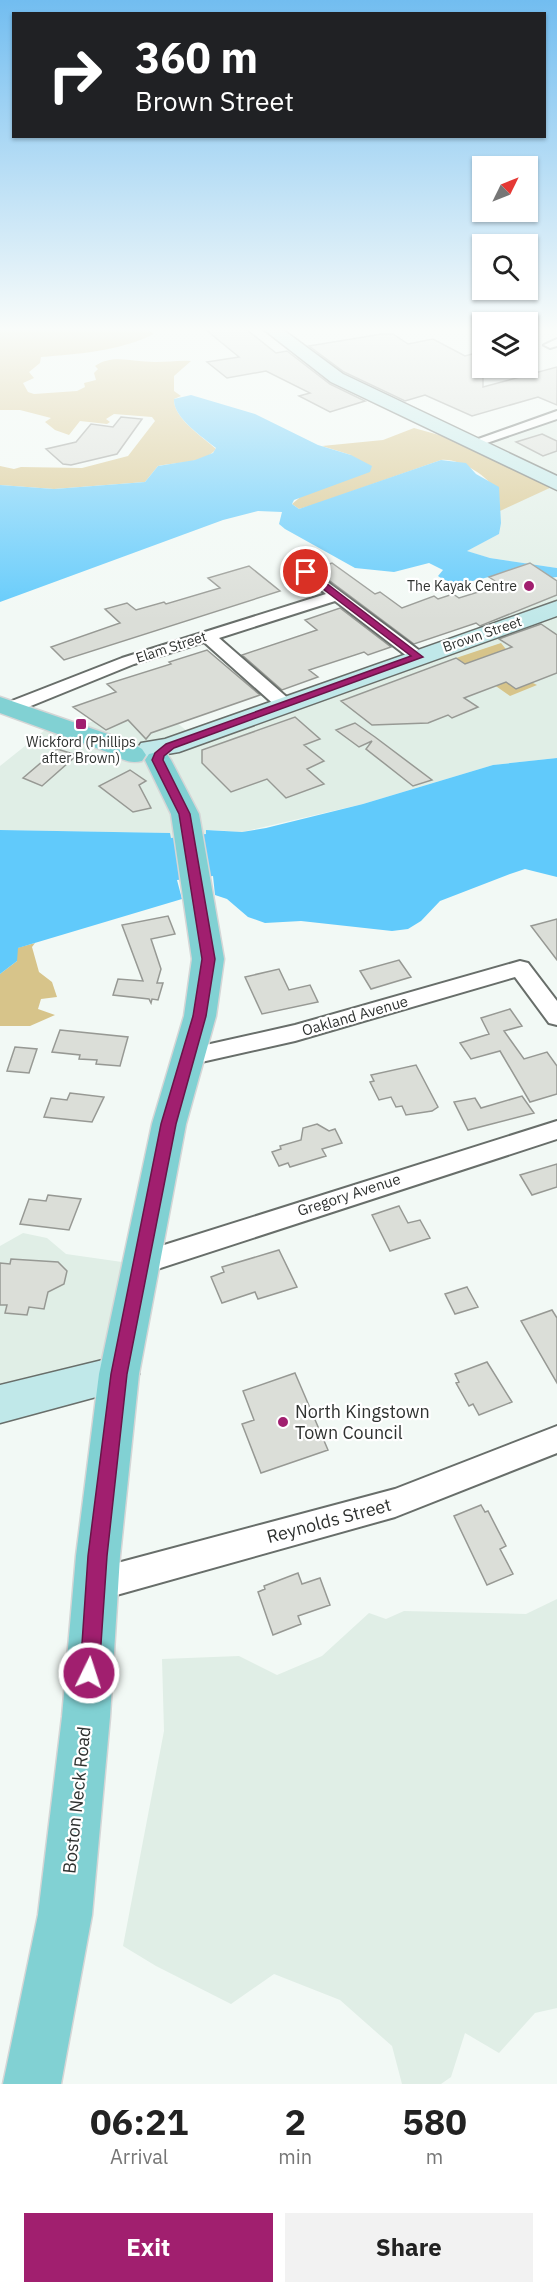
<!DOCTYPE html>
<html lang="en">
<head>
<meta charset="utf-8">
<style>
  :root { --surface:#fff; --page:#f2f2f2; --text:#222; --muted:#767676; --accent:#a11f6f }
  body { margin:0; font-family:"IBM Plex Sans",sans-serif; background:var(--page); color:var(--text); height:100vh; display:flex; flex-direction:column; font-size:22px; white-space:nowrap }
  * { box-sizing:border-box; margin:0 }
  p { font-size:20px; color:var(--muted) }
  .icon { flex:none; width:33px; height:33px; fill:none; stroke:currentColor; stroke-width:2; stroke-linecap:round; stroke-linejoin:round }
  .map { position:relative; height:2084px; overflow:hidden }
  .panel { display:flex; flex-direction:column; background:var(--surface); flex:1 }
  .panel>* { flex:none }
  .top-card { position:absolute; left:12px; top:12px; width:534px; height:126px; border-radius:0px; box-shadow:0 2px 4px #0004; background:#202124; color:#fff; overflow:hidden }
  .needle { width:39px; rotate:47deg }
  .fabs { position:absolute; left:472px; top:156px; display:grid; gap:12px }
  .fabs a { display:grid; place-items:center; width:66px; height:66px; border-radius:0px; background:var(--surface); box-shadow:0 2px 4px #0004; font-size:30px }
  .pin { position:absolute; display:grid; place-items:center; width:51px; height:51px; color:#fff; margin:-26px; border:3px solid #fff; border-radius:50%; box-shadow:0 2px 6px #0007 }
  .me { position:absolute; width:66px; margin:-33px; rotate:4deg; stroke-linejoin:round; filter:drop-shadow(0 0 4px #0008) }
  .turn { display:flex; align-items:center; gap:21px; height:126px; padding:0 24px; font-size:27px }
  .turn .icon { width:78px; height:78px; stroke-width:2.5 }
  .turn b { display:block; font-size:42px; line-height:51px }
  .eta { display:flex; justify-content:space-evenly; align-items:center; height:102px; text-align:center }
  .eta b { font-size:36px; font-weight:800; line-height:42px }
  .cta { display:flex; gap:12px; margin-top:auto; padding:12px 24px }
  .cta a { flex:1; height:69px; border-radius:0px; background:var(--accent); color:#fff; font-size:24px; font-weight:800; line-height:69px; text-align:center }
  .cta a+a { background:var(--page); color:var(--text) }
  .map>svg:first-child { display:block }
  .built { fill:#e0eee6 }
  .green { fill:#d7c48a }
  .water { fill:#61cafb }
  .building { fill:#dbded8; stroke:#979994; stroke-width:1.5 }
  .lines { fill:none; stroke-linecap:round; stroke-linejoin:round }
  .street-casing { stroke:#686e6a; stroke-width:4 }
  .secondary-casing { stroke:#686e6a; stroke-width:3 }
  .primary-casing { stroke:#d5d6d6; stroke-width:3 }
  .street { fill:#fff; fill-rule:evenodd }
  .secondary { fill:#c0e8e9; fill-rule:evenodd }
  .primary { fill:#81d1d3; fill-rule:evenodd }
  .route { fill:#a11f6f; stroke:#691448; stroke-width:1.5 }
  .poi-dot { fill:#a11f6f; stroke:#fff; stroke-width:2 }
  .labels { text-anchor:middle; stroke-width:4.5; stroke-linejoin:round; paint-order:stroke }
  .far-poi-label { font-size:14px; fill:#2f3230; stroke:#fff; text-anchor:end }
  .far-street-label { font-size:14px; fill:#2f3230; stroke:#fff }
  .street-label { font-size:15px; fill:#2f3230; stroke:#fff }
  .near-poi-label { font-size:18px; fill:#2f3230; stroke:#fff; text-anchor:start }
  .near-street-label { font-size:18px; fill:#2f3230; stroke:#fff }
</style>
</head>
<body>
<div class="map">
<svg width="557" height="2084" viewBox="0 0 557 2084">
  <rect width="100%" height="100%" fill="#f2f9f5"/>
  <!-- built -->
  <path class="built" d="M 557,415 L 557,568 L 490,558 L 466,551 L 499,534 L 500,511 L 512,504 L 471,444 Z
    M 557,594 L 557,758 L 493,765 L 363,804 L 242,832 L 213,830 L 206,830 L 207,834 L 171,838 L 169,833 L 0,830 L 0,766 L 50,726 L 80,726 L 150,700 L 194,737 L 416,655 Z
    M 23,1233 L 47,1238 L 66,1254 L 129,1263 L 98,1381 L 0,1404 L 0,1246 Z
    M 557,1599 L 557,2008 L 535,2013 L 499,2053 L 465,2033 L 451,2077 L 441,2084 L 402,2084 L 392,2046 L 340,2000 L 274,1974 L 231,2004 L 156,1966 L 123,1946 L 164,1731 L 162,1659 L 239,1656 L 277,1675 L 322,1656 L 369,1613 L 386,1619 L 404,1611 L 526,1614 Z"/>
  <!-- green -->
  <path class="green" d="M 0,329 L 147,329 L 154,334 C 120,351 78,354 41,357 L 40,363 L 29,372 L 34,378 L 23,383 L 28,392 L 34,394 L 77,391 L 85,387 L 84,383 L 96,380 L 94,373 L 98,369 L 95,366 C 113,353 136,363 157,362 C 169,362 179,360 191,361 L 174,376 L 174,391 L 181,396 L 174,399 C 173,418 203,437 216,449 C 205,464 175,462 158,466 L 145,482 L 54,489 L 0,485 L 0,466 L 14,469 L 21,467 L 82,468 L 128,456 L 155,421 L 152,417 L 114,414 L 106,419 L 110,422 L 107,424 L 80,421 L 69,435 L 55,430 L 45,422 L 51,418 L 20,410 L 0,410 Z
    M 414,428 L 471,444 L 554,486 L 500,511 C 499,505 500,497 497,492 C 488,476 460,458 441,460 L 313,505 L 299,509 L 292,504 L 351,455 L 322,446 L 383,440 Z
    M 501,643 L 533,683 L 537,685 L 510,696 L 456,658 Z
    M 35,943 L 32,947 L 39,972 L 52,982 L 57,997 L 41,999 L 38,1009 L 55,1015 L 30,1026 L 0,1026 L 0,974 L 17,961 L 17,948 Z"/>
  <!-- water -->
  <path class="water" d="M 191,395 L 255,414 L 318,445 L 351,455 L 372,466 L 370,472 L 294,500 L 292,504 L 299,509 L 441,460 L 466,463 L 476,474 L 499,487 L 501,523 L 499,534 L 467,551 L 490,558 L 557,568 L 557,577 C 537,580 517,574 496,576 C 477,578 456,590 438,576 L 443,570 L 429,563 L 394,572 L 355,568 L 285,529 L 279,524 L 282,512 L 258,511 L 223,520 L 0,602 L 0,485 L 54,489 L 145,482 L 158,466 L 195,460 L 213,453 L 216,448 C 203,437 173,418 174,399 Z
    M 557,758 L 557,877 L 525,869 L 510,874 L 440,901 L 421,921 L 408,929 L 392,931 L 301,921 L 265,923 L 248,917 L 227,899 L 215,895 L 213,876 L 177,880 L 182,899 L 18,948 L 17,961 L 0,974 L 0,830 L 170,833 L 171,838 L 206,834 L 206,830 L 242,832 L 266,828 L 363,804 L 493,765 Z"/>
  <!-- building -->
  <path class="building" d="M 205,329 L 246,329 L 276,353 L 287,351 L 330,384 L 365,401 L 330,412 L 299,396 L 310,393 L 266,371 L 227,378 L 207,362 L 239,357 Z
    M 382,334 L 393,334 L 408,344 L 433,339 L 465,356 L 483,351 L 483,387 L 557,367 L 557,405 L 538,397 L 472,416 L 425,395 L 405,401 L 344,372 L 309,346 Z
    M 121,417 L 142,419 L 117,454 L 71,465 L 63,464 L 46,449 L 76,442 L 91,424 L 113,427 Z
    M 542,434 L 557,441 L 557,451 L 543,456 L 516,442 Z
    M 332,563 L 375,594 L 380,592 L 402,608 L 434,596 L 438,599 L 453,594 L 459,598 L 501,585 L 489,577 L 530,563 L 557,581 L 557,595 L 480,626 L 476,623 L 414,644 L 314,569 Z
    M 249,566 L 280,591 L 64,660 L 51,647 L 120,623 L 105,609 L 127,603 L 136,610 L 164,602 L 166,604 L 220,588 L 208,578 Z
    M 340,608 L 391,647 L 368,655 L 364,652 L 309,670 L 318,677 L 282,690 L 242,655 L 317,630 L 305,620 Z
    M 541,624 L 557,635 L 557,673 L 516,689 L 506,682 L 464,698 L 478,707 L 452,718 L 448,715 L 428,723 L 372,725 L 341,701 L 456,658 L 465,664 L 512,647 L 499,639 Z
    M 207,650 L 260,695 L 151,733 L 146,739 L 128,720 L 106,730 L 73,707 L 116,692 L 107,684 L 171,664 L 169,662 Z
    M 295,717 L 320,739 L 304,745 L 324,761 L 307,769 L 324,784 L 286,798 L 267,779 L 231,792 L 202,763 L 202,750 Z
    M 355,723 L 375,737 L 432,780 L 413,786 L 366,749 L 372,741 L 359,747 L 336,730 Z
    M 57,749 L 77,755 L 42,786 L 23,778 Z
    M 130,770 L 146,781 L 139,785 L 151,808 L 133,812 L 99,786 Z
    M 168,916 L 175,934 L 151,939 L 161,969 L 157,983 L 163,983 L 158,1000 L 152,999 L 151,1003 L 149,999 L 113,995 L 118,979 L 143,981 L 122,925 Z
    M 557,919 L 557,960 L 531,926 Z
    M 399,960 L 411,977 L 371,989 L 360,971 Z
    M 279,969 L 289,990 L 310,985 L 318,1002 L 262,1014 L 245,977 Z
    M 510,1009 L 522,1026 L 504,1031 L 524,1059 L 547,1052 L 557,1066 L 557,1094 L 530,1102 L 500,1051 L 471,1059 L 460,1043 L 489,1034 L 481,1018 Z
    M 60,1030 L 128,1037 L 120,1066 L 96,1064 L 97,1060 L 79,1059 L 80,1055 L 52,1052 Z
    M 15,1047 L 37,1049 L 29,1073 L 7,1071 Z
    M 416,1065 L 438,1107 L 432,1111 L 406,1115 L 402,1106 L 396,1107 L 391,1097 L 379,1100 L 370,1082 L 374,1081 L 371,1075 Z
    M 70,1093 L 104,1097 L 92,1122 L 44,1117 L 51,1098 L 67,1100 Z
    M 522,1096 L 534,1113 L 468,1130 L 454,1102 L 475,1098 L 481,1108 Z
    M 317,1124 L 329,1131 L 335,1129 L 342,1143 L 322,1149 L 326,1156 L 290,1167 L 288,1163 L 279,1166 L 272,1152 L 281,1149 L 280,1146 L 301,1140 L 303,1128 Z
    M 557,1164 L 557,1187 L 532,1195 L 520,1175 Z
    M 48,1195 L 81,1199 L 69,1230 L 20,1224 L 29,1199 L 46,1201 Z
    M 399,1206 L 408,1223 L 420,1220 L 430,1238 L 390,1251 L 372,1215 Z
    M 279,1250 L 297,1287 L 258,1299 L 255,1292 L 222,1303 L 211,1277 L 224,1272 L 222,1267 Z
    M 11,1259 L 58,1262 L 67,1271 L 64,1284 L 48,1292 L 44,1309 L 29,1307 L 27,1315 L 5,1313 L 7,1305 L 0,1305 L 0,1263 L 10,1264 Z
    M 467,1287 L 478,1307 L 455,1314 L 445,1294 Z
    M 552,1310 L 557,1318 L 557,1383 L 521,1321 Z
    M 487,1362 L 512,1402 L 479,1415 L 473,1404 L 469,1406 L 456,1383 L 459,1382 L 455,1374 Z
    M 295,1373 L 328,1450 L 261,1473 L 242,1424 L 254,1420 L 243,1391 Z
    M 481,1505 L 485,1512 L 488,1511 L 506,1546 L 500,1549 L 513,1574 L 487,1585 L 454,1516 Z
    M 298,1573 L 302,1584 L 320,1578 L 330,1605 L 298,1616 L 301,1624 L 273,1635 L 258,1592 L 265,1589 L 264,1586 Z"/>
  <g class="lines">
    <defs>
      <path id="street" d="M 557,339 L 557,346 L 550,348 L 544,345 Z
        M 557,411 L 557,419 L 478,446 L 468,446 L 467,443 Z
        M 306,566 L 424,654 L 426,657 L 424,660 L 412,660 L 335,601 L 219,638 L 290,700 L 293,704 L 290,708 L 278,708 L 204,642 L 134,664 L 16,712 L 4,712 L 1,708 L 4,704 L 122,658 L 326,594 L 301,574 L 298,571 Z
        M 520,961 L 528,963 L 557,1001 L 557,1025 L 549,1023 L 515,977 L 295,1041 L 188,1065 L 180,1063 L 177,1057 L 180,1051 L 188,1049 L 295,1025 Z
        M 557,1121 L 557,1139 L 142,1274 L 133,1271 L 129,1263 L 133,1255 L 142,1252 Z
        M 557,1426 L 557,1453 L 395,1517 L 95,1601 L 84,1596 L 79,1585 L 84,1574 L 95,1569 L 395,1489 Z"/>
      <path id="secondary" d="M 263,329 L 282,329 L 343,374 L 557,476 L 557,490 L 331,382 Z
        M 557,601 L 557,616 L 179,752 L 150,757 L 141,755 L 137,749 L 141,743 L 165,739 Z
        M 119,1356 L 133,1361 L 139,1374 L 133,1387 L 0,1423 L 0,1385 Z"/>
      <path id="primary" d="M 0,697 L 128,741 L 142,749 L 146,755 L 142,761 C 129,764 121,759 110,753 L 0,713 Z
        M 158,752 L 167,754 L 171,760 L 199,814 L 224,959 L 216,1016 L 186,1124 L 139,1374 L 120,1556 L 110,1717 L 92,1915 L 61,2084 L 3,2084 L 38,1915 L 62,1717 L 76,1556 L 99,1374 L 152,1124 L 184,1016 L 192,959 L 171,814 L 145,760 L 149,754 Z"/>
    </defs>
    <!-- street casing -->
    <use href="#street" class="street-casing"/>
    <!-- secondary casing -->
    <use href="#secondary" class="secondary-casing"/>
    <!-- primary casing -->
    <use href="#primary" class="primary-casing"/>
    <!-- street -->
    <use href="#street" class="street"/>
    <!-- secondary -->
    <use href="#secondary" class="secondary"/>
    <!-- primary -->
    <use href="#primary" class="primary"/>
  </g>
  <!-- sky -->
  <linearGradient id="sky" x2="0" y2="1"><stop stop-color="#72bdf0"/><stop offset="0.53" stop-color="#f9fcfa"/><stop offset="1" stop-color="#f9fcfa" stop-opacity="0"/></linearGradient>
  <rect width="557" height="621" fill="url(#sky)"/>
  <!-- route -->
  <path class="route" d="M 302,570 L 309,570 L 423,657 L 174,748 L 164,756 L 163,760 L 190,814 L 215,959 L 206,1016 L 176,1124 L 127,1374 L 107,1556 L 99,1673 L 96,1680 L 89,1683 L 82,1680 L 80,1673 L 88,1556 L 111,1374 L 161,1124 L 193,1016 L 202,959 L 179,814 L 152,760 L 155,753 L 166,744 L 411,656 L 302,573 Z"/>
  <!-- markers -->
  <g class="poi-dot">
    <circle cx="529" cy="586" r="6"/>
    <rect x="75" y="718" width="12" height="12" rx="3"/>
    <circle cx="283" cy="1422" r="6"/>
  </g>
  <g class="labels">
    <!-- far-poi labels -->
    <g class="far-poi-label">
      <text x="517" y="591">The Kayak Centre</text>
      <text x="81" y="747" text-anchor="middle">Wickford (Phillips<tspan x="81" dy="16">after Brown)</tspan></text>
    </g>
    <!-- far-street labels -->
    <g class="far-street-label">
      <text transform="translate(482 634) rotate(-19)" y="5">Brown Street</text>
      <text transform="translate(171 647) rotate(-18)" y="5">Elam Street</text>
    </g>
    <!-- street labels -->
    <g class="street-label">
      <text transform="translate(355 1016) rotate(-16)" y="5">Oakland Avenue</text>
      <text transform="translate(349 1195) rotate(-18)" y="5">Gregory Avenue</text>
    </g>
    <!-- near-poi labels -->
    <g class="near-poi-label">
      <text x="295" y="1418">North Kingstown<tspan x="295" dy="21">Town Council</tspan></text>
    </g>
    <!-- near-street labels -->
    <g class="near-street-label">
      <text transform="translate(329 1521) rotate(-15)" y="6">Reynolds Street</text>
      <text transform="translate(77 1800) rotate(-84)" y="6">Boston Neck Road</text>
    </g>
  </g>
</svg>
<div class="fabs">
<a><svg class="needle" viewBox="-14 -14 28 28"><path d="M0-13l5 13h-10z" fill="#e53935"/><path d="M0 13l5-13h-10z" fill="#767676"/></svg></a>
<a><svg class="icon" aria-label="search" viewBox="0 0 24 24"><circle cx="10" cy="10" r="6"/><path d="M15 15l6 6"/></svg></a>
<a><svg class="icon" aria-label="layers" viewBox="0 0 24 24"><path d="M12 4l9 5-9 5-9-5zM3 14l9 5 9-5"/></svg></a>
</div>
<div class="pin" style="left:306px;top:572px;background:#d93025"><svg class="icon" aria-label="arrive" viewBox="0 0 24 24"><path d="M6 21V4h12l-3 4 3 4H6"/></svg></div>
<svg class="me" style="left:89px;top:1673px" viewBox="-20 -20 40 40"><circle r="17" fill="#a11f6f" stroke="#fff" stroke-width="3"/><path d="M0-11L8 9 0 5-8 9z" fill="#fff"/></svg>
<div class="top-card">
<div class="turn"><svg class="icon" aria-label="right" viewBox="0 0 24 24"><path d="M7 20v-9h11M14 6l5 5-5 5"/></svg><div><b>360 m</b>Brown Street</div></div>
</div>
</div>
<section class="panel">
<div class="eta">
<div><b>06:21</b><p>Arrival</p></div>
<div><b>2</b><p>min</p></div>
<div><b>580</b><p>m</p></div>
</div>
<div class="cta"><a>Exit</a><a>Share</a></div>
</section>
</body>
</html>
